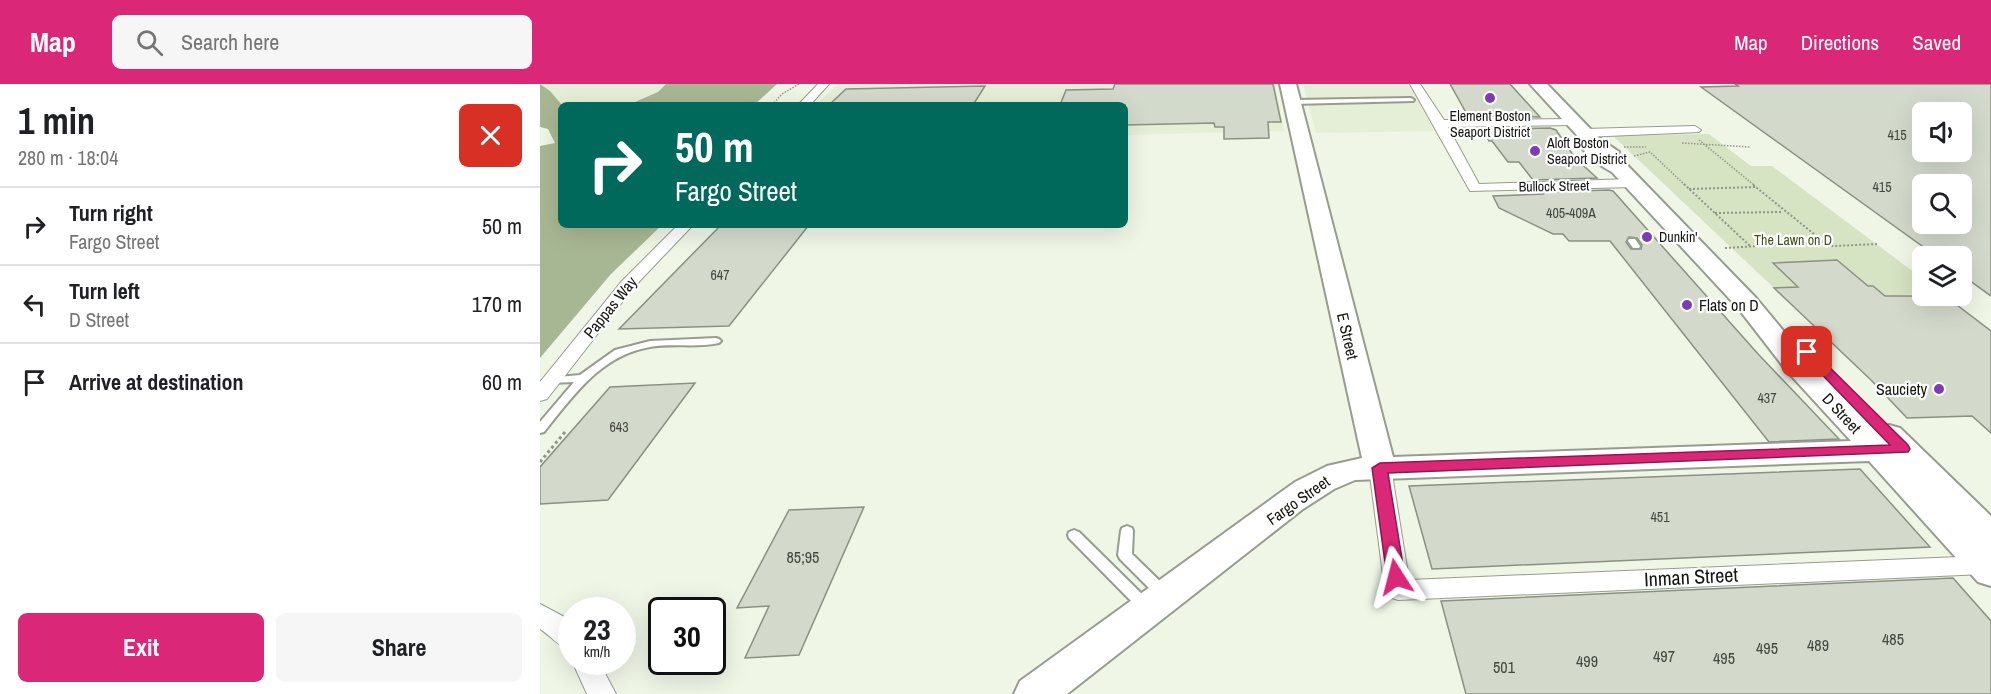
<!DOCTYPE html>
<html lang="en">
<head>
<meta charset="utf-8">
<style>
  :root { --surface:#fff; --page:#f6f6f6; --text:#202124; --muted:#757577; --line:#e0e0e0; --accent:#db2777 }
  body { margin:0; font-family:"Archivo Narrow",sans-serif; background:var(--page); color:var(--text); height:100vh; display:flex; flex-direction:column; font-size:22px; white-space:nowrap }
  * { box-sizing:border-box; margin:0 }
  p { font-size:20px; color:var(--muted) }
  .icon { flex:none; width:33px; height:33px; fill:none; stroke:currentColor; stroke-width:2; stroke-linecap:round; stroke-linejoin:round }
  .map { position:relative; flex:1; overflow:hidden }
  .sheet { display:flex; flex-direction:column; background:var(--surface); width:540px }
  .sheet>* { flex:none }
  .guide { position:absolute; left:18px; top:18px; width:570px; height:126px; border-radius:9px; box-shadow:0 6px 24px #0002; background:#00695c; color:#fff; overflow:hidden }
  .fabs { position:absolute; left:1372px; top:18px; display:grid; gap:12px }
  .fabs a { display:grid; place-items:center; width:60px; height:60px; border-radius:9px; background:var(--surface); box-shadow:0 6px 24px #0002; font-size:30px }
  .speed { position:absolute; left:18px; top:513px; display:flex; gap:12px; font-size:30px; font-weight:700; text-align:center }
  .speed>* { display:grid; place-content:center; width:78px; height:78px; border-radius:50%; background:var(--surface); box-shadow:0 6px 24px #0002; line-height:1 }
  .speed small { font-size:15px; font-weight:400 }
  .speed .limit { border:3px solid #111; border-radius:9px; background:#fff; color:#111 }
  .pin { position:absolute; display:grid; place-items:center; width:51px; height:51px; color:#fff; margin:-26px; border-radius:12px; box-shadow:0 3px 9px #0006 }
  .me { position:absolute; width:66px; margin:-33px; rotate:351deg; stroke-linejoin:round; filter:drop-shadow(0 0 4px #0008) }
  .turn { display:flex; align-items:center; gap:21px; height:126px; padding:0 18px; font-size:27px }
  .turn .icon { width:78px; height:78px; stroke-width:2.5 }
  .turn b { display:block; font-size:42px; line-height:51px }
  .round { display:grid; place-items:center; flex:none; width:63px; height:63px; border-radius:9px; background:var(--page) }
  .headline { display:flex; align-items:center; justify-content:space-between; height:102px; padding:0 18px }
  h1 { font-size:36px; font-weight:800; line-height:45px }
  .cta { display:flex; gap:12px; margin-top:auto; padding:12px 18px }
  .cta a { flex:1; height:69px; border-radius:9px; background:var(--accent); color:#fff; font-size:24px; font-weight:800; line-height:69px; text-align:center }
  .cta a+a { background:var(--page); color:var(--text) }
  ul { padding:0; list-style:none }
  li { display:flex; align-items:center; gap:18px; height:78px; padding:0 18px; border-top:2px solid var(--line) }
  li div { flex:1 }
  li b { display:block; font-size:22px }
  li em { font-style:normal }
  header { display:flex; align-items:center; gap:36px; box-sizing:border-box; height:84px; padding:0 30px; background:var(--accent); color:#fff }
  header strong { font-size:28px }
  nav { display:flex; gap:33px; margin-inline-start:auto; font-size:21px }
  .search { width:420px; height:54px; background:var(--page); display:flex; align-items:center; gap:15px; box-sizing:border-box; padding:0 21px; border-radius:9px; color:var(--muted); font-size:22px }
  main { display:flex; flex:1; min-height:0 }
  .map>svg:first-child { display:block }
  .built { fill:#e5efd7 }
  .green { fill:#d6e4c3 }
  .water { fill:#a8b793 }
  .building { fill:#d4dacb; stroke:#8a9082; stroke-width:1.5; fill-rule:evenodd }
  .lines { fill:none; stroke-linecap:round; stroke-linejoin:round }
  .lane-casing { stroke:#979d8e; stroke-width:4 }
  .street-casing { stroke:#979d8e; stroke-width:2 }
  .secondary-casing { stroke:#979d8e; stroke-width:4 }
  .path-far2 { stroke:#90958a; stroke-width:1.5; stroke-dasharray:1.5 1.5; stroke-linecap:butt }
  .path-far1 { stroke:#90958a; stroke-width:2; stroke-dasharray:2 2; stroke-linecap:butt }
  .path { stroke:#90958a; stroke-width:3; stroke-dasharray:3 3; stroke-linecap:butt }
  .lane { fill:#fff; fill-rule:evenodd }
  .street { fill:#fff; fill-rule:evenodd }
  .secondary { fill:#fff; fill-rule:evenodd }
  .route { fill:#db2777; stroke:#8e194d; stroke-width:1.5 }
  .poi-dot { fill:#7d3db2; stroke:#fff; stroke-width:2 }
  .labels { text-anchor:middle; stroke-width:4.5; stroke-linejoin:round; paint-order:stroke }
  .far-poi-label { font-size:14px; fill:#141611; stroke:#fff; text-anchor:start }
  .number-label { font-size:14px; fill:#444740 }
  .far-street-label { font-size:14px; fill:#141611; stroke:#fff }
  .far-park-label { font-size:14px; fill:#42551e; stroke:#fff }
  .poi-label { font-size:16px; fill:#141611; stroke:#fff; text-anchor:start }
  .street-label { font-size:16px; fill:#141611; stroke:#fff }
  .near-number-label { font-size:16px; fill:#444740 }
  .near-street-label { font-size:20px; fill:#141611; stroke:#fff }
</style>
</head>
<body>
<header>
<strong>Map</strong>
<div class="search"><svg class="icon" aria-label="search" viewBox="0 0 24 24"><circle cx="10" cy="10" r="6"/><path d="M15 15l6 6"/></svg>Search here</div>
<nav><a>Map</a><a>Directions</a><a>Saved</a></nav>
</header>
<main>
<section class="sheet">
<div class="headline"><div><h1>1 min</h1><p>280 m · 18:04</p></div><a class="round" style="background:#d93025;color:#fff"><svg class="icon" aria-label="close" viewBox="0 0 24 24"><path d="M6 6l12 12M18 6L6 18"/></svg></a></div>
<ul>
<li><svg class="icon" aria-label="right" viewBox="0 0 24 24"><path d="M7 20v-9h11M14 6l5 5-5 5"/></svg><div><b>Turn right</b><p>Fargo Street</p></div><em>50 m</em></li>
<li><svg class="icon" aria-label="left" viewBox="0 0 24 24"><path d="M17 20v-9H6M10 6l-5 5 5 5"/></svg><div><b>Turn left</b><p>D Street</p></div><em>170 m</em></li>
<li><svg class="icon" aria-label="arrive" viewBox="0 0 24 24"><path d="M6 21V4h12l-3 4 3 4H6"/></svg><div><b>Arrive at destination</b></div><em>60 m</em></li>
</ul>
<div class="cta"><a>Exit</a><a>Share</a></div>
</section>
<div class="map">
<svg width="1451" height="610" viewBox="0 0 1451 610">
  <rect width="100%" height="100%" fill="#eff6e6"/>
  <!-- built -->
  <path class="built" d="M 1,0 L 126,0 L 118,8 L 88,21 L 22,21 Z
    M 298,0 L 735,0 L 744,47 L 585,51 L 585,21 L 276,21 Z
    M 763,0 L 869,0 L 894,47 L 776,49 Z"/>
  <!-- green -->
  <path class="green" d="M 1169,50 L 1211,82 L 1232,82 L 1383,195 L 1383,210 L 1345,212 L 1333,202 L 1234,204 L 1072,51 Z"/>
  <!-- water -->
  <path class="water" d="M 0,0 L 10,7 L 22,21 L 21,141 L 122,141 L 71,190 L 0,274 L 0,62 L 15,59 L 8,45 L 0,43 Z
    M 126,0 L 237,0 L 214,21 L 88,21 L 118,8 Z"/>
  <!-- building -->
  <path class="building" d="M 575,0 L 733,0 L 741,38 L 728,38 L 729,54 L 684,55 L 684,43 L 675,43 L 674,39 L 585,41 L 585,21 L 520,21 L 526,6 L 573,5 Z
    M 910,0 L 970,0 L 1000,33 L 928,32 Z
    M 1195,0 L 1451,0 L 1451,212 L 1422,191 L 1422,172 L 1396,172 L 1161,3 L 1198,2 ZM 1383,28 L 1422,28 L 1422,68 L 1383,68 ZM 1383,100 L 1422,100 L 1422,140 L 1383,140 Z
    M 445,2 L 433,21 L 289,21 L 306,5 Z
    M 1010,44 L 1016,46 L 1035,74 L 1057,94 L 993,96 L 979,78 L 968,78 L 952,57 L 949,57 L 943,45 Z
    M 1069,106 L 1073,107 L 1219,271 L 1299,355 L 1229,358 L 1070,157 L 1029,157 L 1023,150 L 1013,150 L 959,124 L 953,112 L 1003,110 L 1001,108 ZM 1089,153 L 1097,154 L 1102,161 L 1101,165 L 1091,165 L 1086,158 Z
    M 181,141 L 269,141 L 189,242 L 79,245 Z
    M 1297,176 L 1328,202 L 1333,202 L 1345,212 L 1405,212 L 1451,247 L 1451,349 L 1432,332 L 1367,334 L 1331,296 L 1234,204 L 1258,203 L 1233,179 Z
    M 155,299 L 68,416 L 0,420 L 0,383 L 70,303 Z
    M 1320,385 L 1390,463 L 892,485 L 869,402 Z
    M 324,423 L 259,571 L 205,574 L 229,522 L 197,524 L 249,426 Z
    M 1413,494 L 1451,537 L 1451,610 L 926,610 L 901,517 Z"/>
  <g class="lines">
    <defs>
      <path id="lane" d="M 871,14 L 874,16 L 873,17 L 753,20 L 750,18 L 753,16 Z
        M 1089,155 L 1095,155 L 1100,162 L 1099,164 L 1093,164 L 1088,157 Z
        M 176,254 L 179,255 L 181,257 L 179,259 C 157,264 133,259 110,263 C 61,271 33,312 4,348 L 0,349 L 0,338 L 34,298 L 11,299 L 7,298 L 6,296 L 7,294 L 40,291 L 75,266 L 110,257 Z
        M 587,442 L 592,444 L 593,447 L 592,470 L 629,506 L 631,510 L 629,514 L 624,515 L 619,514 L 580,475 L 578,471 L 581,447 L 582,444 Z
        M 534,446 L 539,448 L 611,519 L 613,523 L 611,527 L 606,529 L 601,527 L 529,454 L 528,451 L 529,448 Z"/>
      <path id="street" d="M 278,0 L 289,0 L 270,21 L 258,21 Z
        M 870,0 L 880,0 L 904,36 L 1034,35 L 1040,38 L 1034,41 L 908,43 L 939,100 L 1092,95 L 1099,99 L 1092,103 L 930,107 Z
        M 1155,42 L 1161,46 L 1159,48 L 1044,53 L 1038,49 L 1044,45 Z
        M 138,141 L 153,141 L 94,203 L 7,315 L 0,317 L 0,298 L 82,197 Z
        M 840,377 L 848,379 L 851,384 L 869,496 L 1444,472 L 1451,474 L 1451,488 L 1444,490 L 858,516 L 849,513 L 845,506 L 829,384 L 832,379 Z
        M 0,520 L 32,537 L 32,567 C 19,563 11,552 0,545 Z
        M 32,577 L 59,578 L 76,610 L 47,610 Z"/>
      <path id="secondary" d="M 740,0 L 756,0 L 853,373 L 1311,357 L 1246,286 L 1198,224 L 1072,88 C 1061,82 1050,75 1042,64 L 1044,59 L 990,0 L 1007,0 L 1059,54 L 1079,68 L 1072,73 L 1086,80 L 1216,214 L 1266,274 L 1336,347 L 1338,344 L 1349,341 L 1360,344 L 1451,432 L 1451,502 L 1438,498 L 1329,377 L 815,396 L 794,405 L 763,425 L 527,610 L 474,610 L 480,597 L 755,398 L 787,382 L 822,374 Z"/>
    </defs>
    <!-- lane casing -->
    <use href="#lane" class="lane-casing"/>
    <!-- street casing -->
    <use href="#street" class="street-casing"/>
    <!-- secondary casing -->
    <use href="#secondary" class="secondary-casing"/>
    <!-- path-far2 -->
    <path class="path-far2" d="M 232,21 L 242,10 L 259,0
      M 1159,56 L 1214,101
      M 1142,59 L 1210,63
      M 1084,63 L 1106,63
      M 1094,72 L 1110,68 L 1145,101"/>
    <!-- path-far1 -->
    <path class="path-far1" d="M 1144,100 L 1210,162
      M 1149,105 L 1216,103
      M 1175,129 L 1241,128
      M 1284,158 L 1293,162 L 1339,160
      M 1185,164 L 1284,158 L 1212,100"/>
    <!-- path -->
    <path class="path" d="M 0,378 L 25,348"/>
    <!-- lane -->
    <use href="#lane" class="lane"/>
    <!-- street -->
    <use href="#street" class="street"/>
    <!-- secondary -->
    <use href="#secondary" class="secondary"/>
  </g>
  <!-- route -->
  <path class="route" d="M 1267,264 L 1272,266 L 1368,361 L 1370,365 L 1368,368 L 848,389 L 865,493 L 862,497 L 856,499 L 850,497 L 847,493 L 832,384 L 840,379 L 1350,361 L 1263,271 L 1261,268 Z"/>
  <!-- markers -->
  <g class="poi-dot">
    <circle cx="950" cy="14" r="6"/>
    <circle cx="995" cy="67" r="6"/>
    <circle cx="1107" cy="153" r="6"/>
    <circle cx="1147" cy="221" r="6"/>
    <circle cx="1399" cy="305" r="6"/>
  </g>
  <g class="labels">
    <!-- far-poi labels -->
    <g class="far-poi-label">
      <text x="950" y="37" text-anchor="middle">Element Boston<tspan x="950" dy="16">Seaport District</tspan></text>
      <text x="1007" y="64">Aloft Boston<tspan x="1007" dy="16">Seaport District</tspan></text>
      <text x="1119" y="158">Dunkin'</text>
    </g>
    <!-- number labels -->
    <g class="number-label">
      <text x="1357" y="56">415</text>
      <text x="1342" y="108">415</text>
      <text x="1031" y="134">405-409A</text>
      <text x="180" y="196">647</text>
      <text x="1227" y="319">437</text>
      <text x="79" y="348">643</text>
      <text x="1120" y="438">451</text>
    </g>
    <!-- far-street labels -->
    <g class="far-street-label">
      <text transform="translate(1014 102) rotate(-1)" y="5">Bullock Street</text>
    </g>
    <!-- far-park labels -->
    <g class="far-park-label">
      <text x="1253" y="161">The Lawn on D</text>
    </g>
    <!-- poi labels -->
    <g class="poi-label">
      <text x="1159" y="227">Flats on D</text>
      <text x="1387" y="311" text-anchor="end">Sauciety</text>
    </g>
    <!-- street labels -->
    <g class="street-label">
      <text transform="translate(70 223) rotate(-51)" y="6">Pappas Way</text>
      <text transform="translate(808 252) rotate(77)" y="6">E Street</text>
      <text transform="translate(1302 329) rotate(47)" y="6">D Street</text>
      <text transform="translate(758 416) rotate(-35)" y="6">Fargo Street</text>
    </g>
    <!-- near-number labels -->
    <g class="near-number-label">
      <text x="263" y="479">85;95</text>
      <text x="1353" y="561">485</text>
      <text x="1278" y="567">489</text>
      <text x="1227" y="570">495</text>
      <text x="1124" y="578">497</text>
      <text x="1184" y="580">495</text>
      <text x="1047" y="583">499</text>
      <text x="964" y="589">501</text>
    </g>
    <!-- near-street labels -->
    <g class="near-street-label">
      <text transform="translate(1151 493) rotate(-3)" y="7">Inman Street</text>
    </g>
  </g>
</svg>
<div class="fabs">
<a><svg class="icon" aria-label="sound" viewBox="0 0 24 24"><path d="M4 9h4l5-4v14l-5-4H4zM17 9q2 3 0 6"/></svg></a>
<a><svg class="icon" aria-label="search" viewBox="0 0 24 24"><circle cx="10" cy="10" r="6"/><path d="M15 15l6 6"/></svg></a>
<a><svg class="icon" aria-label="layers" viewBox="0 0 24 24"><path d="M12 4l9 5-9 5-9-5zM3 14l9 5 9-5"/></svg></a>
</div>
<div class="speed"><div>23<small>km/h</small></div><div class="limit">30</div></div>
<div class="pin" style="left:1267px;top:268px;background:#d93025"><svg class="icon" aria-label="arrive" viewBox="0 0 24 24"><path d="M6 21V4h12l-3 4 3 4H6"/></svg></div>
<svg class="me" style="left:856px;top:493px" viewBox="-20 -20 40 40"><path d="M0-17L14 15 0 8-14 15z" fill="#db2777" stroke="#fff" stroke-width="4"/></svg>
<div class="guide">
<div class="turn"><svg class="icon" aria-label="right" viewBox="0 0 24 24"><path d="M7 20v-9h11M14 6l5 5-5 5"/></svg><div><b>50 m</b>Fargo Street</div></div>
</div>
</div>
</main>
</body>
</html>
